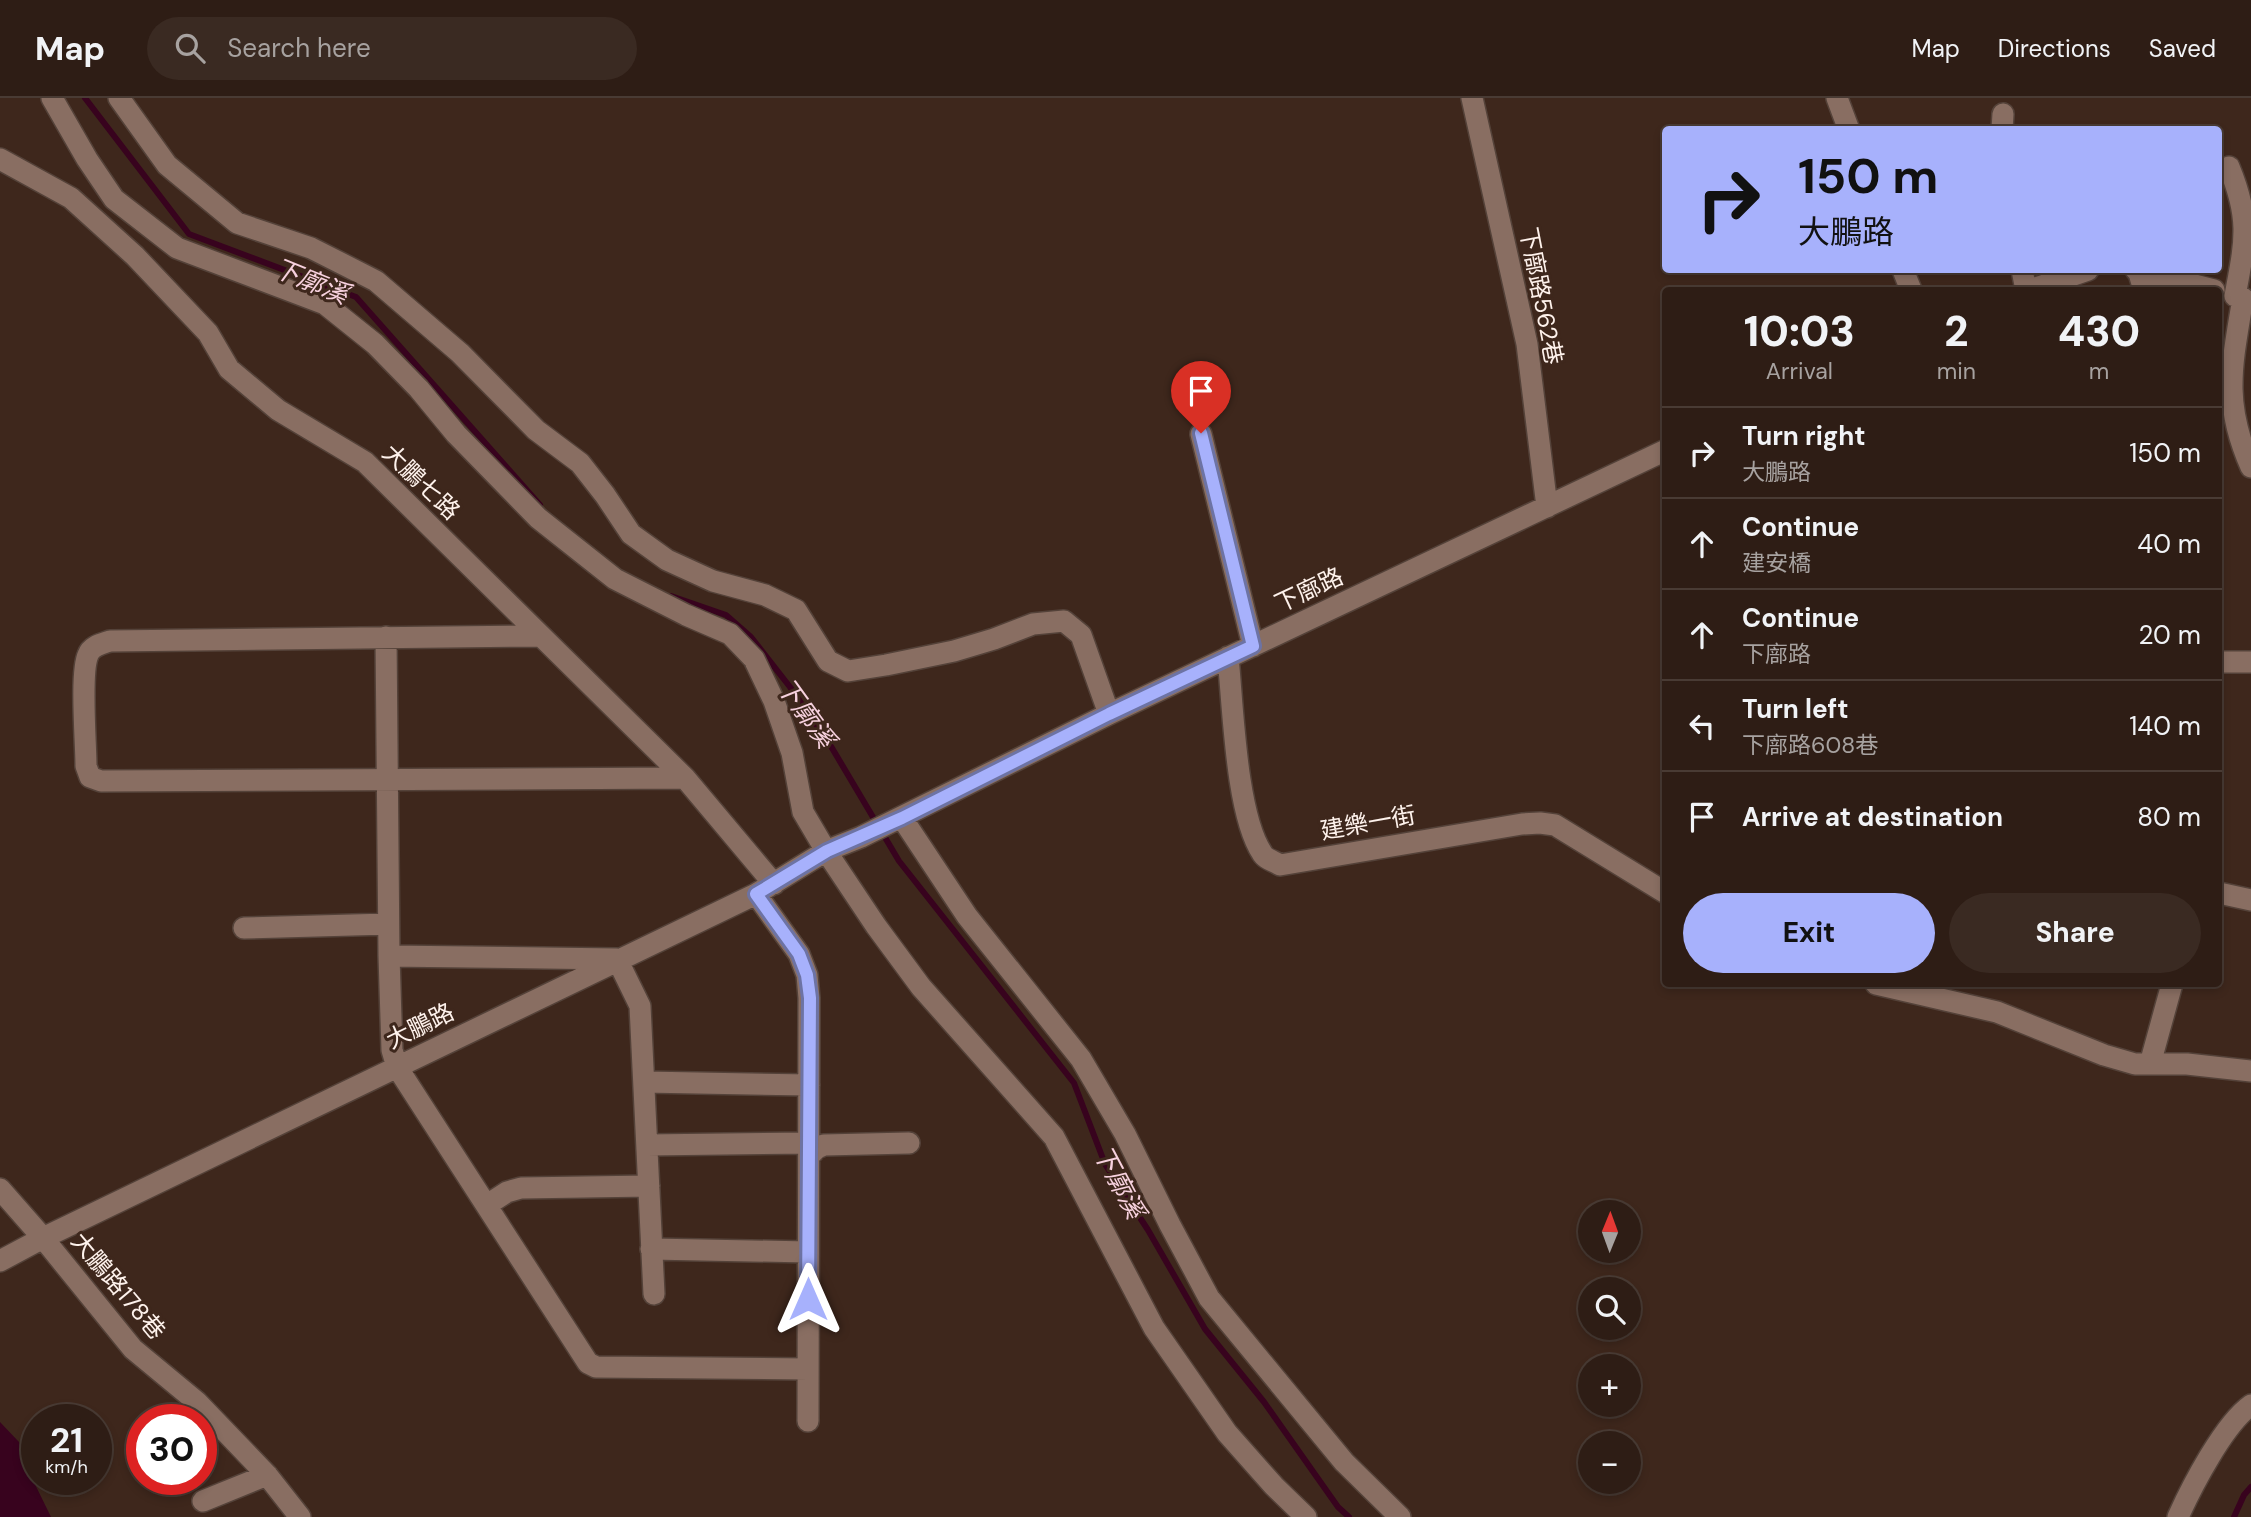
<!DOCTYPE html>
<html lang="en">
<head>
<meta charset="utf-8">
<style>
  :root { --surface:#2e1d15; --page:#3a2a22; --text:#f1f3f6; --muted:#a7a2a0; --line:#493b34; --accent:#a7b1fc }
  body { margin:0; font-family:"DM Sans","Noto Sans TC",sans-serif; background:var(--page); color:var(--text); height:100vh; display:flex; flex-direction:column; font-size:26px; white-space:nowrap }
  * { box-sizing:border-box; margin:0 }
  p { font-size:23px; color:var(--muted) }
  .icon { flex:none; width:38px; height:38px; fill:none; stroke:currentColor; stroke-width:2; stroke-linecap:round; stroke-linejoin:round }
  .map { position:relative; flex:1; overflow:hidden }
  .panel { position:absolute; left:1662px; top:189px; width:560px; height:700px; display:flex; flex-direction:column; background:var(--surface); border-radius:7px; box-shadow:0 4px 10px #0003,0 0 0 2px var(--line) }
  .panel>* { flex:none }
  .hud { position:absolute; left:1662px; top:28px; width:560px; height:147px; border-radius:7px; box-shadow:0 4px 10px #0003,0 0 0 2px var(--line); background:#a7b1fc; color:#111; overflow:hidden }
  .needle { width:46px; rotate:1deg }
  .tools { position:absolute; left:1578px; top:1102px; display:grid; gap:14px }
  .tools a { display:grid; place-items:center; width:63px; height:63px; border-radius:50%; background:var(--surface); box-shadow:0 4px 10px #0003,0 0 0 2px var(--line); font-size:35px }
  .speed { position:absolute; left:21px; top:1306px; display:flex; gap:14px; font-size:35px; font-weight:700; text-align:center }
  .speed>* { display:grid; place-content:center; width:91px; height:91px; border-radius:50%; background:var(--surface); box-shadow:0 4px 10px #0003,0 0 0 2px var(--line); line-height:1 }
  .speed small { font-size:18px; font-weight:400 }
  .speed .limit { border:10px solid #d22; background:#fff; color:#111 }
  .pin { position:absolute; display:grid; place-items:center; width:60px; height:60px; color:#fff; margin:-72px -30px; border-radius:50% 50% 50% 0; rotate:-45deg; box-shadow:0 0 7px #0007 }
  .pin .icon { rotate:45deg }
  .me { position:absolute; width:77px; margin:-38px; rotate:0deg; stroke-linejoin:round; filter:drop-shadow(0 0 5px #0008) }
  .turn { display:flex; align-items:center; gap:24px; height:147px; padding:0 21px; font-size:32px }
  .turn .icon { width:91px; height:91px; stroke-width:2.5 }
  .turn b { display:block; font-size:49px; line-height:60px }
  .eta { display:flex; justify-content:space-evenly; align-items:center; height:119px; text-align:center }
  .eta b { font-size:42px; font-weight:800; line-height:49px }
  .primary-button { display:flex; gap:14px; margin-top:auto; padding:14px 21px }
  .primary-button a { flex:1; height:80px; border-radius:42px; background:var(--accent); color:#111; font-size:28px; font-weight:800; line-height:80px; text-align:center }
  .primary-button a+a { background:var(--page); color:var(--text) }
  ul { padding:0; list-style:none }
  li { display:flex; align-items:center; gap:21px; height:91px; padding:0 21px; border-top:2px solid var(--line) }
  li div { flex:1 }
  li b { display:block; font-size:26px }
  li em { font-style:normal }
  header { display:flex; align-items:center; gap:42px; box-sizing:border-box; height:98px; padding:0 35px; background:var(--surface); border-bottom:2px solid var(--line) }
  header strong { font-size:33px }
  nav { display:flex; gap:38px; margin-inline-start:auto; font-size:24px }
  .search { width:490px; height:63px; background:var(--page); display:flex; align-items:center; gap:18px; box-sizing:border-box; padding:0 24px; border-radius:38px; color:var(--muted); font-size:26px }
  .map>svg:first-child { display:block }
  .water { fill:#38031e }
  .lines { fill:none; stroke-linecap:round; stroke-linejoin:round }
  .stream { stroke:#38031e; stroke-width:6 }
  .minor-casing { stroke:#544239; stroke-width:24 }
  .minor { stroke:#896e62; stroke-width:21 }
  .route-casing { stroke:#6d73a4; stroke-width:18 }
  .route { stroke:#a7b1fc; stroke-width:12 }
  .labels { text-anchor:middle; stroke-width:6; stroke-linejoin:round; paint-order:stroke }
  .street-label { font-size:24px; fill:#fef2ec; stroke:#3e271c }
  .water-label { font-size:26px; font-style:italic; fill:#f7d1de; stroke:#3e271c }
</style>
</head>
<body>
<header>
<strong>Map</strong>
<div class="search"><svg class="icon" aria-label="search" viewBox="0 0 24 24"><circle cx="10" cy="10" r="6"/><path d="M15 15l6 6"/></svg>Search here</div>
<nav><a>Map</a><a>Directions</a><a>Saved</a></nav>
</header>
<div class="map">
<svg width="2251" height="1419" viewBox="0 0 2251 1419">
  <rect width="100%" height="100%" fill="#3e271c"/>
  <!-- water -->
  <path class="water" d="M 0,1324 L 19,1344 L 30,1376 L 51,1419 L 0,1419 Z"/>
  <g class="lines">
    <!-- stream -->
    <path class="stream" d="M 85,0 L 189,136 L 356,199 L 540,407
      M 671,498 L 726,517 L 751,539 L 790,589 L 832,650 L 899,763 L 1074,985 L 1105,1066 L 1148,1132 L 1205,1231 L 1264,1304 L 1338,1409 L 1349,1419
      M 2234,1419 L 2244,1397 L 2251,1389"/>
    <defs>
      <path id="minor" d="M 52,0 L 87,61 L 114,101 L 177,150 L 325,206 L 375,246 L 419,291 L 456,336 L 538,420 L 615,481 L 686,517 L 730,536 L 754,561 L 774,603 L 792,655 L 803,714 L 826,753 L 876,828 L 921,889 L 1054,1039 L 1154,1230 L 1227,1335 L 1274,1388 L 1306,1419
        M 119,0 L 167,67 L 237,125 L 311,150 L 376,183 L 460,255 L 536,332 L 580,365 L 605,397 L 631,436 L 667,462 L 713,483 L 765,497 L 796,512 L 828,563 L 848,573 L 886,567 L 954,553 L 994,541 L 1033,526 L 1064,523 L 1081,537 L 1109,616
        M 1472,0 L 1527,246 L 1547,409
        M 1837,0 L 1849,32
        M 2002,32 L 2003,16
        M 0,61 L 71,100 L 135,158 L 208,235 L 229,271 L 278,312 L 365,364 L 685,680 L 774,786
        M 2229,69 C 2251,122 2245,144 2235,198
        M 1903,172 L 1911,192
        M 2022,172 L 2026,192
        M 2136,172 L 2214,192
        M 2138,172 L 2144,192
        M 2030,192 L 2088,172
        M 2243,200 C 2232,267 2222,304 2251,369
        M 1201,336 L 1253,548
        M 539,538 L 110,543 C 101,546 91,548 88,557 C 80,575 86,645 86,668 L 90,679 L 101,683 L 685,680
        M 386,539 L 389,858 L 392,952 L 397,969 L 588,1265 L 596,1269 L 808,1271
        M 1228,559 C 1233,608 1236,716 1262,755 C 1265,761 1274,763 1280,767 L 1522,726 L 1540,725 L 1555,727 L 1666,795
        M 2219,564 L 2251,564
        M 902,720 L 967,818 L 1081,961 L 1125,1036 L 1170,1127 L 1209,1200 L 1344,1364 L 1400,1419
        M 2219,795 L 2251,802
        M 756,796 L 799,856 L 807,877 L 809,900 L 808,1323
        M 244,830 L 388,826
        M 389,858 L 617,861 L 640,908 L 654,1196
        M 1876,886 L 1997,914 L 2104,957 L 2135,966 L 2187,966 L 2251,973
        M 2150,966 L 2172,886
        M 644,984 L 809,987
        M 647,1047 L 809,1045
        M 809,1058 L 817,1050 L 824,1047 L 909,1045
        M 0,1091 L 43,1140 L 133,1251 L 197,1304 L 267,1377 L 300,1419
        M 487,1107 L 507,1094 L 521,1090 L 649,1088
        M 651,1151 L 808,1154
        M 0,1163 L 43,1140 L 756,796 L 826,753 L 861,739 L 1109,616 L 1666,352
        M 203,1403 L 267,1377
        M 2178,1419 C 2192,1388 2224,1326 2251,1307"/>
    </defs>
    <!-- minor casing -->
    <use href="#minor" class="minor-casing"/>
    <!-- minor -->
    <use href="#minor" class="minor"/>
  </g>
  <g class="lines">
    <defs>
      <path id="route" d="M 808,1201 L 810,900 L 807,877 L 799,856 L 756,796 L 827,753 L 902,720 L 1109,616 L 1253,548 L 1201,335"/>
    </defs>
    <!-- route casing -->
    <use href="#route" class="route-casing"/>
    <!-- route -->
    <use href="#route" class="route"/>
  </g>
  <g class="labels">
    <!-- street labels -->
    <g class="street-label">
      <text transform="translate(1541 198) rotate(79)" y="8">下廍路562巷</text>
      <text transform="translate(421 384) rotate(44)" y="8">大鵬七路</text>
      <text transform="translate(1309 492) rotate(-25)" y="8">下廍路</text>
      <text transform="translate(1368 725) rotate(-10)" y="8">建樂一街</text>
      <text transform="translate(420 928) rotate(-26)" y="8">大鵬路</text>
      <text transform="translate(118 1188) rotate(50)" y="8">大鵬路178巷</text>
    </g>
    <!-- water labels -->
    <g class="water-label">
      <text transform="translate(311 183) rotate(22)" y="9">下廓溪</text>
      <text transform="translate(806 615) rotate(54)" y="9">下廓溪</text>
      <text transform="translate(1119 1084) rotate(62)" y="9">下廓溪</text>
    </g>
  </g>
</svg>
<div class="tools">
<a><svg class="needle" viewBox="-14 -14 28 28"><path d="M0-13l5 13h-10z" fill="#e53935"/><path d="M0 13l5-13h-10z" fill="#a7a2a0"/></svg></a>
<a><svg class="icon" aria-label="search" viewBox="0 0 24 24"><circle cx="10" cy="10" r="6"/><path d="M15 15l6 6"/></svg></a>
<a>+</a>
<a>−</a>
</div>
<div class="speed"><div>21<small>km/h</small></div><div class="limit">30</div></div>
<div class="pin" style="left:1201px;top:335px;background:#d93025"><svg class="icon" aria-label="arrive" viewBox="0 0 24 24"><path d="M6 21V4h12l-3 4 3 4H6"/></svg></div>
<svg class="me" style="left:808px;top:1201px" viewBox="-20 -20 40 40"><path d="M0-17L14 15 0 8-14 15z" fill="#a7b1fc" stroke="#fff" stroke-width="4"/></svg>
<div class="hud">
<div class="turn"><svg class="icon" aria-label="right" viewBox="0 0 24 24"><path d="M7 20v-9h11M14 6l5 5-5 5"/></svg><div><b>150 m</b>大鵬路</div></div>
</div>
<section class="panel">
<div class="eta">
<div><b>10:03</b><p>Arrival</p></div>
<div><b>2</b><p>min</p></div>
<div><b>430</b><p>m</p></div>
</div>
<ul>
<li><svg class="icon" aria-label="right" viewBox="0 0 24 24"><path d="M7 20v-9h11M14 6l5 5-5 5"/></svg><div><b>Turn right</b><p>大鵬路</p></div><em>150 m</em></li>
<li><svg class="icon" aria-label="ahead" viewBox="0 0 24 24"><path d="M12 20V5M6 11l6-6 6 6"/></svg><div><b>Continue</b><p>建安橋</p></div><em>40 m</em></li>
<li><svg class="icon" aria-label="ahead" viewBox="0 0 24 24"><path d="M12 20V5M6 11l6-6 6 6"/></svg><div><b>Continue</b><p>下廍路</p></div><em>20 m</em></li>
<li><svg class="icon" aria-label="left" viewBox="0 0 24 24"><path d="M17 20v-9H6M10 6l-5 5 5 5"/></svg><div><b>Turn left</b><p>下廍路608巷</p></div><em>140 m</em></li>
<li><svg class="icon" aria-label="arrive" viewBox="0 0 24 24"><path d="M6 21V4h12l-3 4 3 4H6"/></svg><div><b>Arrive at destination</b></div><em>80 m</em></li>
</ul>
<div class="primary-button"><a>Exit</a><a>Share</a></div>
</section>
</div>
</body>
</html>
